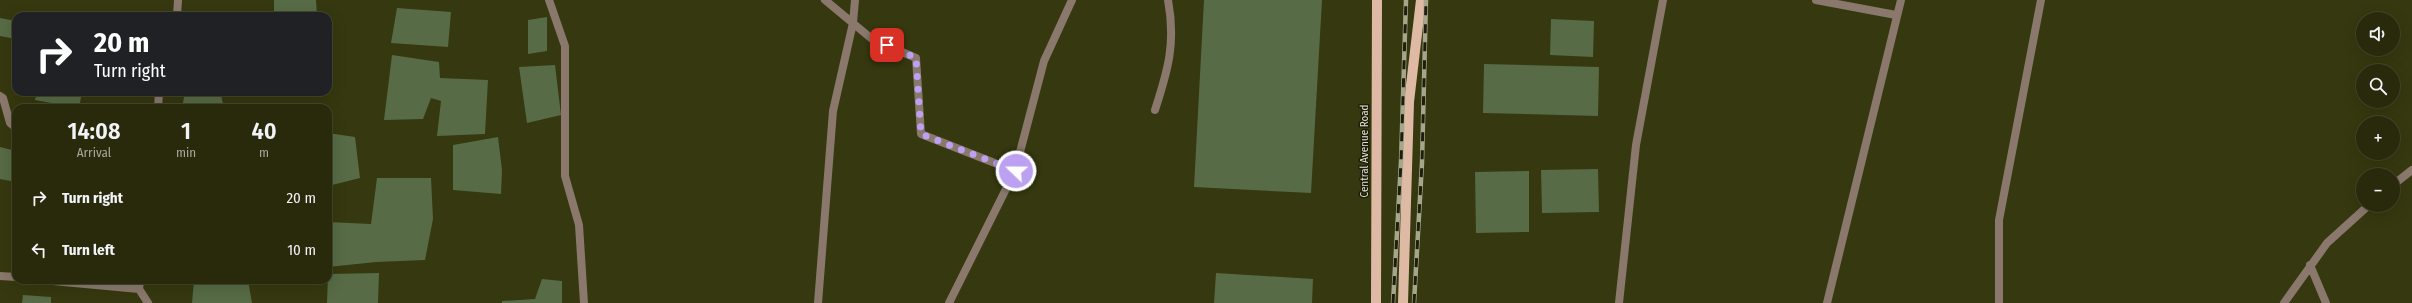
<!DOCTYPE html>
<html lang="en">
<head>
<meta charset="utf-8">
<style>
  :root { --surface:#282a0b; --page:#303214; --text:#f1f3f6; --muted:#a5a79d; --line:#44462c }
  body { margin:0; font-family:"Fira Sans Condensed",sans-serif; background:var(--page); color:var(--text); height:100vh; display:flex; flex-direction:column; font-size:15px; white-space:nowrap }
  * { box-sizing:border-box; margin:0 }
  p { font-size:13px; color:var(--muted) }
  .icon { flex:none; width:22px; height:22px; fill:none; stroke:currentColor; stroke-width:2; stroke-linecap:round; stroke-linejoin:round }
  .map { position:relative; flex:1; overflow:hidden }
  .sheet { position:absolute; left:12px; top:104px; width:320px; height:180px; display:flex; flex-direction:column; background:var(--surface); border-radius:12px; box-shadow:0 4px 16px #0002,0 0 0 1px var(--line) }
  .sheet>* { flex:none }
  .guide { position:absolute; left:12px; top:12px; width:320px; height:84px; border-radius:12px; box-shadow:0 4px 16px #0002,0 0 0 1px var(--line); background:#202124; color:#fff; overflow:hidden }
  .tools { position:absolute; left:2356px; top:12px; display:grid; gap:8px }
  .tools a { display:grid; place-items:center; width:44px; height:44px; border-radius:50%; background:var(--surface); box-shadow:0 4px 16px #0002,0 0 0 1px var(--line); font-size:20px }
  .pin { position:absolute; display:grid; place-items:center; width:34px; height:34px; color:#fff; margin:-17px; border-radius:8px; box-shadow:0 2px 6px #0006 }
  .me { position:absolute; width:44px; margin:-22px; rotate:292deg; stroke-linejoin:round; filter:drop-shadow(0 0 3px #0008) }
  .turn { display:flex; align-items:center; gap:14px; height:84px; padding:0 16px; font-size:18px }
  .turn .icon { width:52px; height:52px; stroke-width:2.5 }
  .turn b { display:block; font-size:28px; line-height:34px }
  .eta { display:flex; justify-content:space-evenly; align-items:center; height:68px; text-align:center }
  .eta b { font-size:24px; font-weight:600; line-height:28px }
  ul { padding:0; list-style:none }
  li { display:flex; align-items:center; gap:12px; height:52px; padding:0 16px }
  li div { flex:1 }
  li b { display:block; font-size:15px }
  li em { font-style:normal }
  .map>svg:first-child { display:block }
  .building { fill:#576b46 }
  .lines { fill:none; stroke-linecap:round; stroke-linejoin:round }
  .street { stroke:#8a786d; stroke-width:8 }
  .primary { stroke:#deb9a4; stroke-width:10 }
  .rail-casing { stroke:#a5a78a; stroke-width:4.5 }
  .rail { stroke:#1d1e0d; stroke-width:3; stroke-dasharray:9; stroke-linecap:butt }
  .route { stroke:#bca0f2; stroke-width:7; stroke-dasharray:0 12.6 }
  .labels { text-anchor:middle; stroke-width:3; stroke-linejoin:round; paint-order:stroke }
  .street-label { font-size:11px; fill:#e0e2cb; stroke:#1d1e0d }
</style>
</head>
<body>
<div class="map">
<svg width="2412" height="303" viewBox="0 0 2412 303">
  <rect width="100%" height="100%" fill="#36380f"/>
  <!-- building -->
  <path class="building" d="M 274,0 L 316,0 L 317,16 L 274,16 Z
    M 1204,0 L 1322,0 L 1311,193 L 1194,187 Z
    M 397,8 L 451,12 L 448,47 L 391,43 Z
    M 547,17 L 547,51 L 528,54 L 528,20 Z
    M 0,18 L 16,21 L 16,39 L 0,36 Z
    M 1551,19 L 1594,21 L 1593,57 L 1550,55 Z
    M 392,55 L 439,62 L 440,78 L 488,80 L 485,134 L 437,136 L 441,101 L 431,98 L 423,119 L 384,120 Z
    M 1484,64 L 1599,67 L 1598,116 L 1483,113 Z
    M 555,65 L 561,115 L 527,123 L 519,67 Z
    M 37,92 L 82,92 L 79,108 L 35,100 Z
    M 185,92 L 230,92 L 221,95 L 224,108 L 182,108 Z
    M 328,133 L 355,137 L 360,178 L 328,186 Z
    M 498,137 L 502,170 L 501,194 L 453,190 L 453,145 Z
    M 0,147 L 16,151 L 16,182 L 0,179 Z
    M 1598,169 L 1599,212 L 1542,213 L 1541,170 Z
    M 1529,171 L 1529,232 L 1476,233 L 1475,172 Z
    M 377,178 L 431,178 L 433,219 L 425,260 L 376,262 L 328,267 L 328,222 L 371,224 Z
    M 379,273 L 378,303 L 327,303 L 328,274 Z
    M 1216,273 L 1313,279 L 1312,303 L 1214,303 Z
    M 542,279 L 562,281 L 562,303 L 502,303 L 502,301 L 535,299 Z
    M 194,280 L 248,280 L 252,303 L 192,303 Z
    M 23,295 L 51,297 L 51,303 L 22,303 Z"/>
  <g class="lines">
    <!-- street -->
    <path class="street" d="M 549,0 L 565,46 L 565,176 L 579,225 L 584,303
      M 825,0 L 872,39 L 916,58 L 921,134 L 1015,171 L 1044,61 L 1072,0
      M 1816,0 L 1896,15
      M 177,16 L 178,0
      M 0,96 L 3,98 L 10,123 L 16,128
      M 158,108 L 159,92
      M 1155,110 C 1168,70 1176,43 1168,0
      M 2393,185 L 2412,170
      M 2310,265 L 2326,303
      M 0,276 L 16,277
      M 42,280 L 139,289 L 140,280
      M 139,289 L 148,303
      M 818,303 L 833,111 L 853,23 L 855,0
      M 949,303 L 1015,171
      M 1619,303 L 1636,145 L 1663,0
      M 1827,303 L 1901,0
      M 1999,303 L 1999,220 L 2041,0
      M 2284,303 L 2327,243 L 2369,205"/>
    <!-- primary -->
    <path class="primary" d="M 1376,303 L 1377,0
      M 1403,303 L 1409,102 L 1421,0"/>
    <defs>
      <path id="rail" d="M 1393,303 L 1401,162 L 1406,0
        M 1414,303 L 1422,163 L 1426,0"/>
    </defs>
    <!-- rail casing -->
    <use href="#rail" class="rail-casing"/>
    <!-- rail -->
    <use href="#rail" class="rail"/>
  </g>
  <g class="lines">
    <!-- route -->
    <path class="route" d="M 887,45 L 916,58 L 921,134 L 1016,171"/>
  </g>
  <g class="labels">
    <!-- street labels -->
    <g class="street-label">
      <text transform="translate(1364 151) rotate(-90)" y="4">Central Avenue Road</text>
    </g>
  </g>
</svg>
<div class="tools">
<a><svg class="icon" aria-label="sound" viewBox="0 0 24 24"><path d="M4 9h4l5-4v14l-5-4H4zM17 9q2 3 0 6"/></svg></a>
<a><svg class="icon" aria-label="search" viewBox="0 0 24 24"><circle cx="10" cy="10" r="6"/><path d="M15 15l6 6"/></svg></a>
<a>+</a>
<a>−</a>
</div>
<div class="pin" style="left:887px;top:45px;background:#d93025"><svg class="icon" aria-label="arrive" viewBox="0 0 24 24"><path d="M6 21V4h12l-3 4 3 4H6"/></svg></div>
<svg class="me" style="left:1016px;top:171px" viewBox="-20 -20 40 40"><circle r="17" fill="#bca0f2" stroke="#fff" stroke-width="3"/><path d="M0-11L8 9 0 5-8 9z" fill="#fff"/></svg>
<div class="guide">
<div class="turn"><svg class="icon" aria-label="right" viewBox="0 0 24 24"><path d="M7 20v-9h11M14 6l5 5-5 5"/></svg><div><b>20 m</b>Turn right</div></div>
</div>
<section class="sheet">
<div class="eta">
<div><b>14:08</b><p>Arrival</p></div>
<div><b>1</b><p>min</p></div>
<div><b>40</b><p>m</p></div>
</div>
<ul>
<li><svg class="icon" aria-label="right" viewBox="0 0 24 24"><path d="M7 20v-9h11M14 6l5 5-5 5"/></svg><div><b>Turn right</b></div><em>20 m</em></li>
<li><svg class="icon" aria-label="left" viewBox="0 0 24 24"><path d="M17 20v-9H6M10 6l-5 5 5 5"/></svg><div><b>Turn left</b></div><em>10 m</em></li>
</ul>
</section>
</div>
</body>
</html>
